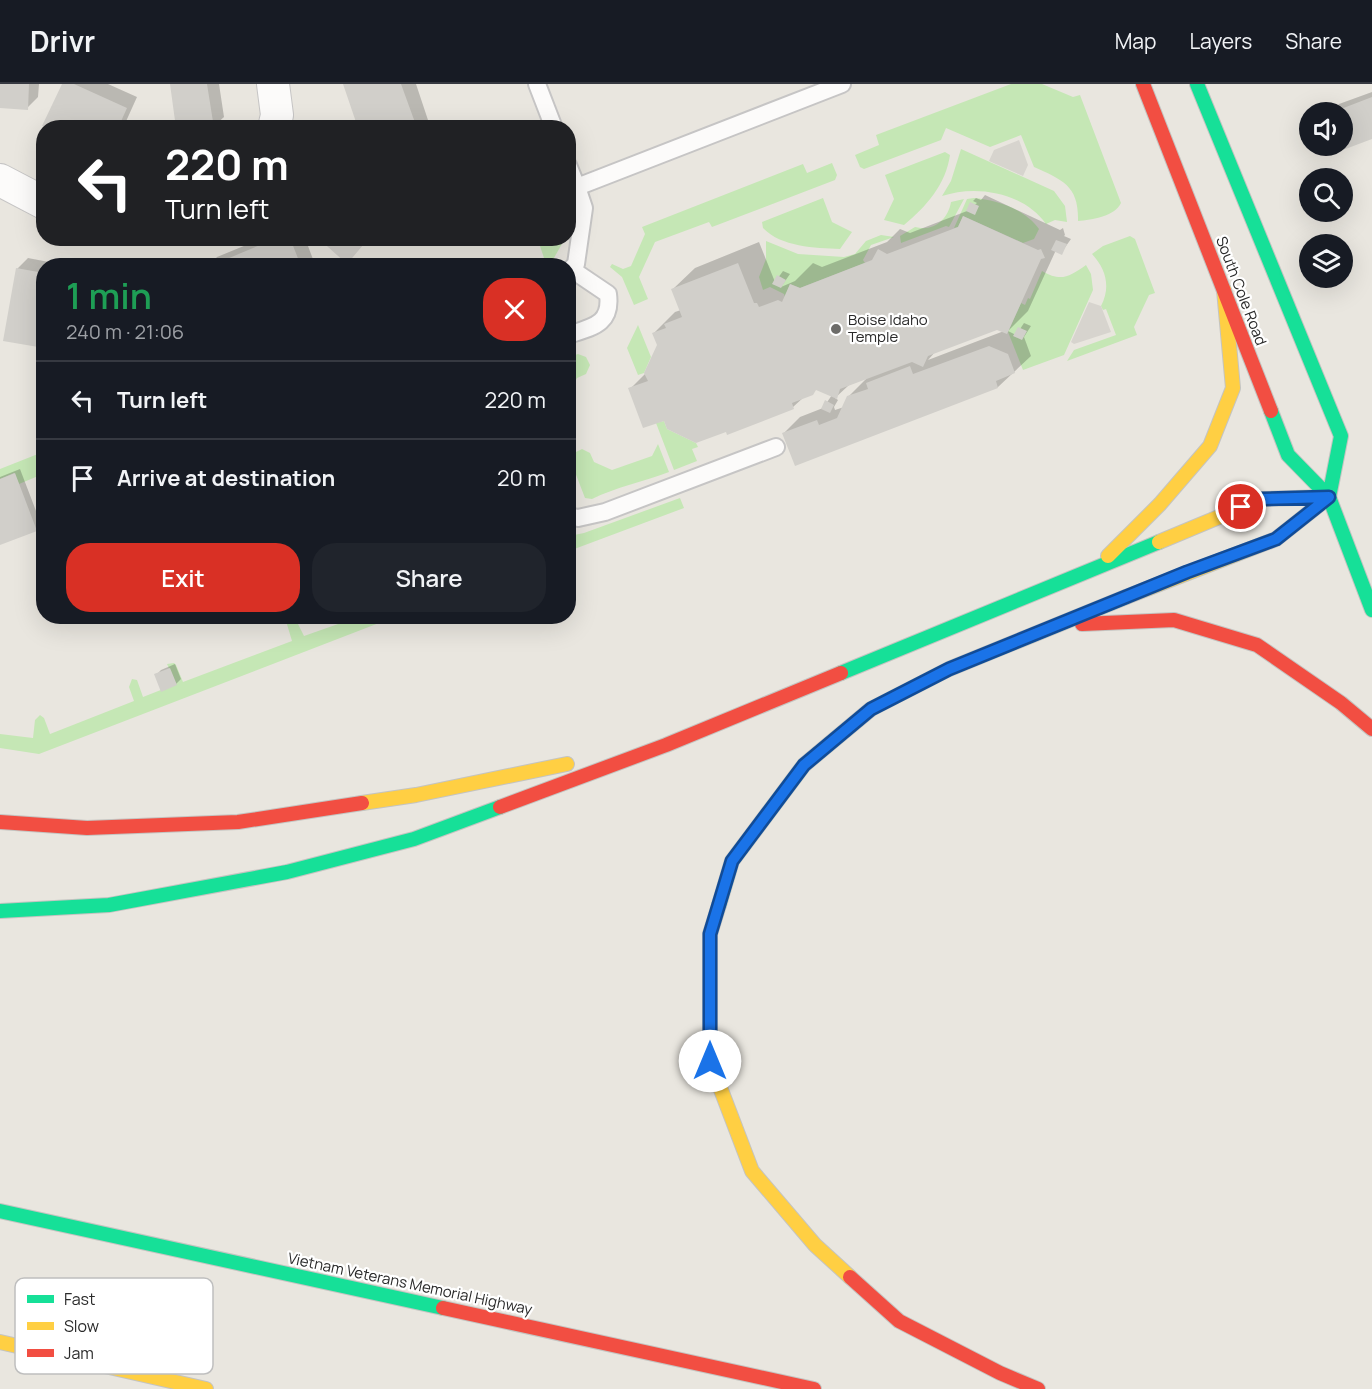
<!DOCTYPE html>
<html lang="en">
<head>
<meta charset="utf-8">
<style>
  :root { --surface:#171b24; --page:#20242c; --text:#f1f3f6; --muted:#9ea1a6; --line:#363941; --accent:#d93025 }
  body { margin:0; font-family:Manrope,sans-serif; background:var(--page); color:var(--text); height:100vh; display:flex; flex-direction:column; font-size:22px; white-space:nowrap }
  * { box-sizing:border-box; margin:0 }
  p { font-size:20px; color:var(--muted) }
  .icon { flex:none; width:33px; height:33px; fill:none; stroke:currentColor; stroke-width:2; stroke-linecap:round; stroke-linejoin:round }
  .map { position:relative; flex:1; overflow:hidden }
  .drawer { position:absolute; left:36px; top:174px; width:540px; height:366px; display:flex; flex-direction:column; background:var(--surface); border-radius:24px; box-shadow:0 6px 24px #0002 }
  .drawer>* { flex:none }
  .banner { position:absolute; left:36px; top:36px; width:540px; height:126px; border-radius:24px; box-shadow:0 6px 24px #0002; background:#202124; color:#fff; overflow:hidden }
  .controls { position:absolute; left:1299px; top:18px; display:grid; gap:12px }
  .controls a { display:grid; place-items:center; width:54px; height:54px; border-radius:50%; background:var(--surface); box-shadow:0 6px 24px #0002; font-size:30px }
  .pin { position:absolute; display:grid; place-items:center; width:51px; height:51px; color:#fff; margin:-26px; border:3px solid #fff; border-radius:50%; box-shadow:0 2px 6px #0007 }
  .me { position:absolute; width:66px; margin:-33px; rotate:0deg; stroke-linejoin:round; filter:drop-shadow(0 0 4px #0008) }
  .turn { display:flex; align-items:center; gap:21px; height:126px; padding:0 30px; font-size:27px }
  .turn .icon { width:78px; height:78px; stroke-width:2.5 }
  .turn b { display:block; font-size:42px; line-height:51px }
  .round { display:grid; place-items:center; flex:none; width:63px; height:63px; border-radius:24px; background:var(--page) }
  .head { display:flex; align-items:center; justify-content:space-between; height:102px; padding:0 30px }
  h1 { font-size:36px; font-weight:600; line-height:45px; color:#1e9e55 }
  .cta { display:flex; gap:12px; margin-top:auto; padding:12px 30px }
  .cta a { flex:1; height:69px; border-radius:24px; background:var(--accent); color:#fff; font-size:24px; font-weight:600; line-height:69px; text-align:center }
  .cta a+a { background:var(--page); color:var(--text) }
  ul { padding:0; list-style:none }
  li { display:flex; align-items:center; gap:18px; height:78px; padding:0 30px; border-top:2px solid var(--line) }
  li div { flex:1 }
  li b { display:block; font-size:22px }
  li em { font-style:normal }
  header { display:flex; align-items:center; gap:36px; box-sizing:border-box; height:84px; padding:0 30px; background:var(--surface); border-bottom:2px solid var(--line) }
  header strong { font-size:28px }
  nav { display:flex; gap:33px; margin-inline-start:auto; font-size:21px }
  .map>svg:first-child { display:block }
  .green { fill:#c5e7b5 }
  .plaza { fill:#d7d4ce }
  .shadow { fill:#0003; fill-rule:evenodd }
  .building { fill:#d1cfca }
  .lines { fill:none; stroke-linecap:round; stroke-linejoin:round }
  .lane-casing { stroke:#c6c5c5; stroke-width:20 }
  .street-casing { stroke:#c6c5c5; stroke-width:34 }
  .fast-casing { stroke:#c4c4c1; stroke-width:16 }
  .slow-casing { stroke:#c4c4c1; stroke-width:16 }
  .jam-casing { stroke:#c4c4c1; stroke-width:16 }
  .lane { stroke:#fcfbfa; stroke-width:16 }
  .street { stroke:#fcfbfa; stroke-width:32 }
  .fast { stroke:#16e098; stroke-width:14 }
  .slow { stroke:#ffcf43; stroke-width:14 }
  .jam { stroke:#f24e42; stroke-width:14 }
  .route-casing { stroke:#114b97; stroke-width:15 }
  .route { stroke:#1a73e8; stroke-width:10 }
  .poi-dot { fill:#6d6c69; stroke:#fff; stroke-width:2 }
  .labels { text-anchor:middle; stroke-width:4.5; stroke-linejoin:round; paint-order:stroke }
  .street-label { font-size:15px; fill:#2a2a2a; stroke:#fff }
  .poi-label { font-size:15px; fill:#2a2a2a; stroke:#fff; text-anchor:start }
  .key { fill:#fff; stroke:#bfbfbf; stroke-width:1.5 }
  .key-label { font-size:16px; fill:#2a2a2a }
</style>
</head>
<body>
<header>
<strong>Drivr</strong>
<nav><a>Map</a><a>Layers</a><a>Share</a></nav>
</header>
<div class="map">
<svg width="1372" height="1305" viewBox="0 0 1372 1305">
  <rect width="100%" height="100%" fill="#e9e6df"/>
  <!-- green -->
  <path class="green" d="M 1011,0 L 1042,0 L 1073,13 L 1080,11 L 1121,119 C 1115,132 1092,136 1078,137 C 1079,102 1063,96 1034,83 L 1021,51 L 990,63 L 946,44 L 941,56 L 864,85 L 860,83 L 855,71 L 879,61 L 876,51 Z
    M 961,65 L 1054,107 L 1065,122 L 1067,138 L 1055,136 L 1046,140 C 1024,109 977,100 942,112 L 951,97 Z
    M 945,68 L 950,71 C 946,100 926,123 904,141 L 884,136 L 894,115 L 885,91 Z
    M 832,79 L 837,91 L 835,96 L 712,143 L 709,138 L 655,158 L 639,193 L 648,215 L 634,221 L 622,193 L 610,183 L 612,180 L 623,185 L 631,182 L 645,150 L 642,143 L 803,80 L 807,89 Z
    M 823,114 L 832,138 L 852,148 L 840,165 C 815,164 781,163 763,144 L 762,138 Z
    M 974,114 C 997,116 1025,125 1039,145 L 1034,155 L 1023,159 L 963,132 L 958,143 L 954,144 L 967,115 Z
    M 964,115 L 949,143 L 946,142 L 901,159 L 900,152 L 915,143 C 933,148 948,136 951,118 Z
    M 881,151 L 894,153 L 871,161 L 863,176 L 865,179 L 800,204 L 790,200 L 785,213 L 784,210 L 770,203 L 763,206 L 759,193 L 766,175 L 766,157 L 798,170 L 844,173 L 855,170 L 866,157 Z
    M 1130,152 L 1135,155 L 1155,209 L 1149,211 L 1134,243 L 1137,251 L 1067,277 L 1074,266 L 1116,251 L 1106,225 L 1103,226 L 1101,222 C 1111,203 1106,185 1092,170 L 1103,162 Z
    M 550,155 L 556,155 L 563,158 L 550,181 L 533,181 L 545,177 L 539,159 Z
    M 1086,181 L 1091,190 L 1093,206 L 1064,271 L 1023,286 L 1008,248 L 1021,219 L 1025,221 L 1028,214 L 1030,215 L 1042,187 C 1061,198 1069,193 1086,181 Z
    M 638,241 L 651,273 L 644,289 L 638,291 L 627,264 Z
    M 578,270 L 586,273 L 590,281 L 586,290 L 577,294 L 570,307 L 574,316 L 569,327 L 569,273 Z
    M 664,337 L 667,345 L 696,359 L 698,363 L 692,365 L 697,377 L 674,386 L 656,339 Z
    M 658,360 L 669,388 C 643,398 616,403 592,415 L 585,414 L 570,375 L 574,369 L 582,365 L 590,369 L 594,378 L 612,386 L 652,372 Z
    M 43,368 L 43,390 L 19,400 L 14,389 L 0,395 L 0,385 Z
    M 680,414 L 684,424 L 569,467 L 569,452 L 584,449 Z
    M 291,533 L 295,534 L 304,552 L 358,533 L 400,533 L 392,534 L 39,670 L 0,664 L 0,650 L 33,654 L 35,636 L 40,631 L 44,634 L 50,650 L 134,617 L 129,603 L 132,595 L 137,596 L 143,613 L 176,600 L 167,580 L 174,579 L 176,581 L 183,598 L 292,557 L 286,537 Z"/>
  <!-- plaza -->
  <path class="plaza" d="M 1019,56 L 1028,81 L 1023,92 L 989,77 L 994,66 Z
    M 1089,218 L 1101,222 L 1111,248 L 1074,260 L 1071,258 Z"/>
  <!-- shadow -->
  <path class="shadow" d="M 0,0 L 39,0 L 38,13 L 27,24 L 0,22 Z
    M 63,0 L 108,0 L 137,13 L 123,44 L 49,44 L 44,41 Z
    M 171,0 L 219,0 L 224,33 L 213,43 Z
    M 345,0 L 416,0 L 428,36 L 420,44 L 360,44 Z
    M 1372,8 L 1372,53 L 1341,65 L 1342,28 L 1331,28 L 1339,20 Z
    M 985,111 L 1060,146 L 1063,144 L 1065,151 L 1064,152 L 1071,155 L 1061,169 L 1056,166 L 1028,227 L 1008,247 L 1016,251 L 1024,239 L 1031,242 L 1024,253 L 1031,272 L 998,303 L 784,349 L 800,333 L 823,324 L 832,311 L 817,305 L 804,313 L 793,323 L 727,346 L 665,335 L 630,305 L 646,289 L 658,261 L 654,249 L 675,228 L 681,226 L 673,205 L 695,184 L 759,158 L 775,198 L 783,187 L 790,190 L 781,203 L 795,197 L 813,179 L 822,183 L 887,158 L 900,145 L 910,149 L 967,127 L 977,119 L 973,117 L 976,114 L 981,116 ZM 998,244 L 1004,247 L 928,276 L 936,267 ZM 868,293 L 848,313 L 844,323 L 835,326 L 834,323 L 838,316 L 835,314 L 849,301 Z
    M 263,154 L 305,154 L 314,178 L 311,182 L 209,182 L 217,173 Z
    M 28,174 L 59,180 L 58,182 L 44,182 L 44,262 L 17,185 Z
    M 20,385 L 41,440 L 36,445 L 0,459 L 0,393 Z
    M 175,580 L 181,595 L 176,600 L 156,591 L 161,586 Z"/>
  <!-- building -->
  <path class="building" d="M 0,0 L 29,0 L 28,26 L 0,24 Z
    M 62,0 L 74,0 L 127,24 L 118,44 L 42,42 Z
    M 170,0 L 207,0 L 214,44 L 176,44 Z
    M 343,0 L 401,0 L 417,44 L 358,44 Z
    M 1372,13 L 1372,55 L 1340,67 L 1338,62 L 1342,62 L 1342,28 L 1333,28 Z
    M 970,118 L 979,122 L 975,131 L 966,127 Z
    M 963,132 L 1038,166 L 1041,165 L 1045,174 L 1041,175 L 1007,250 L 997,246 L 928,272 L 923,283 L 912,278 L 840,305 L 837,315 L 816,306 L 813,311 L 792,319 L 794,325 L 727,351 L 726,348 L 696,359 L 667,345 L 664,337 L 643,344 L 628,304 L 648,297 L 644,289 L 657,261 L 652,249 L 666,244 L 664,240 L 682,233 L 671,205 L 738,179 L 754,219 L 757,219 L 759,223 L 778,216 L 782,218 L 790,200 L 800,204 L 872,176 L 878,165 L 887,170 L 958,143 Z
    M 277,154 L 290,154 L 301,182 L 210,182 Z
    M 318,154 L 369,154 L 347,180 Z
    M 1056,156 L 1067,160 L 1062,171 L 1051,166 Z
    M 16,184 L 44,189 L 44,264 L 3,257 Z
    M 777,191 L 786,196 L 781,204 L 772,200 Z
    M 1018,243 L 1027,247 L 1022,256 L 1013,252 Z
    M 989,262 L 1008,270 L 1015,289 L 996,297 L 998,304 L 795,382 L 782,349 L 817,336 L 819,341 L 837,334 L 847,312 L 868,305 L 866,299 L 910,282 L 913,290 Z
    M 825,316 L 834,321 L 830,329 L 821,325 Z
    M 15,389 L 37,447 L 0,461 L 0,395 Z
    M 170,584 L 177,601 L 161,608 L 154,590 Z"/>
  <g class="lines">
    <defs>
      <path id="lane" d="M 537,0 L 554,44
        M 568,81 L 577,103 L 842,0
        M 568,188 L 576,180 L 584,124 L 577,103
        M 568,251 C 593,243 612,240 608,210 L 571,185
        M 568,432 L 578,434 L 605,428 L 776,363"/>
      <path id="street" d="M 273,0 L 277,31 L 274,44
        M 0,96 L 44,119"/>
      <path id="fast" d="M 1197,0 L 1341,352 L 1329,413
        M 1271,327 L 1288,371 L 1329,413 L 1372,526
        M 841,589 L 1159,458
        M 719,821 L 732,777 L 804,681 L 871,625 L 949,585 L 1126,513
        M 0,827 L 109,821 L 287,788 L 414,755 L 500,723
        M 0,1127 L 443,1224"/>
      <path id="slow" d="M 1159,458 L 1262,415 L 1329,413
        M 1108,472 L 1160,420 L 1210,362 L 1233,304 L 1224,206
        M 1126,513 L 1276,455 L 1329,413
        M 362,719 L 416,711 L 567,680
        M 719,821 L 710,850 L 710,977 L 752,1087 L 815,1161 L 850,1193
        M 0,1258 L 206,1305"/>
      <path id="jam" d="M 1143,0 L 1271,327
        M 1082,540 L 1174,536 L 1257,561 L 1341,619 L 1372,645
        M 500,723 L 666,661 L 841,589
        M 0,738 L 87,744 L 238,738 L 362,719
        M 850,1193 L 899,1237 L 1000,1289 L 1038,1305
        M 443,1224 L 814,1305"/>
    </defs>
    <!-- lane casing -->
    <use href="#lane" class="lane-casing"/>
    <!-- street casing -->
    <use href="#street" class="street-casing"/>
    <!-- fast casing -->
    <use href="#fast" class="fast-casing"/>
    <!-- slow casing -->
    <use href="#slow" class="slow-casing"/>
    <!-- jam casing -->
    <use href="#jam" class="jam-casing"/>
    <!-- lane -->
    <use href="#lane" class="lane"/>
    <!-- street -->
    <use href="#street" class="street"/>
    <!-- fast -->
    <use href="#fast" class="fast"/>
    <!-- slow -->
    <use href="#slow" class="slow"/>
    <!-- jam -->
    <use href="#jam" class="jam"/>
  </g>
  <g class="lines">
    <defs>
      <path id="route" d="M 710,977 L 710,850 L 732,777 L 804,681 L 871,625 L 949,585 L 1187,488 L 1276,455 L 1329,413 L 1262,415 L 1241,423"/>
    </defs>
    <!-- route casing -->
    <use href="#route" class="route-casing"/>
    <!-- route -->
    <use href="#route" class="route"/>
  </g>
  <!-- markers -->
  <circle class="poi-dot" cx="836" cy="245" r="6"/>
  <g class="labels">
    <!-- street labels -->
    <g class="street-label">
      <text transform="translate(1241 207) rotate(69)" y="5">South Cole Road</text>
      <text transform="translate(410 1200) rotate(12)" y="5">Vietnam Veterans Memorial Highway</text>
    </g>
    <!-- poi labels -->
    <g class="poi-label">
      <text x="848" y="241">Boise Idaho<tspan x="848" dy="17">Temple</tspan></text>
    </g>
  </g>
  <!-- legend -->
  <rect x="15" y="1194" width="198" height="96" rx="9" class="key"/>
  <rect x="27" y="1211" width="27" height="8" fill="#16e098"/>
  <rect x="27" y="1238" width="27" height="8" fill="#ffcf43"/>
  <rect x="27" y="1265" width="27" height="8" fill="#f24e42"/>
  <g class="key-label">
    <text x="64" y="1221">Fast</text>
    <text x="64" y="1248">Slow</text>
    <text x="64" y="1275">Jam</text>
  </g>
</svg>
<div class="controls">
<a><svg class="icon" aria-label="sound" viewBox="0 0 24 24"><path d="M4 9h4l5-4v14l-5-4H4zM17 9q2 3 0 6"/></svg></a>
<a><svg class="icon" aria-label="search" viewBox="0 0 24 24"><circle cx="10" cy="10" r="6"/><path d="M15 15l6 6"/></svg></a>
<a><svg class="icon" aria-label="layers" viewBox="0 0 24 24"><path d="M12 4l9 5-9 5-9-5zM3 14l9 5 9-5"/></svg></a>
</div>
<div class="pin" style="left:1241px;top:423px;background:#d93025"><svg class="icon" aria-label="arrive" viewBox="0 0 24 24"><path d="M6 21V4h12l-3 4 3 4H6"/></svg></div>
<svg class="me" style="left:710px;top:977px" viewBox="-20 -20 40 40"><circle r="19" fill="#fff"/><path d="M0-13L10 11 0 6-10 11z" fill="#1a73e8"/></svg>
<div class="banner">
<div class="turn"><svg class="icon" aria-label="left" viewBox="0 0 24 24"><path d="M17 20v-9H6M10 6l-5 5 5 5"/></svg><div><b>220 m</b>Turn left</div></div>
</div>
<section class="drawer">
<div class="head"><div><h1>1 min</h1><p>240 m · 21:06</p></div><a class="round" style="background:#d93025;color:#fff"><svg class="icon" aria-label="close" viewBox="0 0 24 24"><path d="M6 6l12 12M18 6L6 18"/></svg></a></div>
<ul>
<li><svg class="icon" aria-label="left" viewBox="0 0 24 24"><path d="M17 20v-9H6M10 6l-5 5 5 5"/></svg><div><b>Turn left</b></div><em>220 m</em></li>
<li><svg class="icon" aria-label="arrive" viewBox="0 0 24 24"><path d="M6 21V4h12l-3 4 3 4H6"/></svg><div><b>Arrive at destination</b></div><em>20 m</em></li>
</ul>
<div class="cta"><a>Exit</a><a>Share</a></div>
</section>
</div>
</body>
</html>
